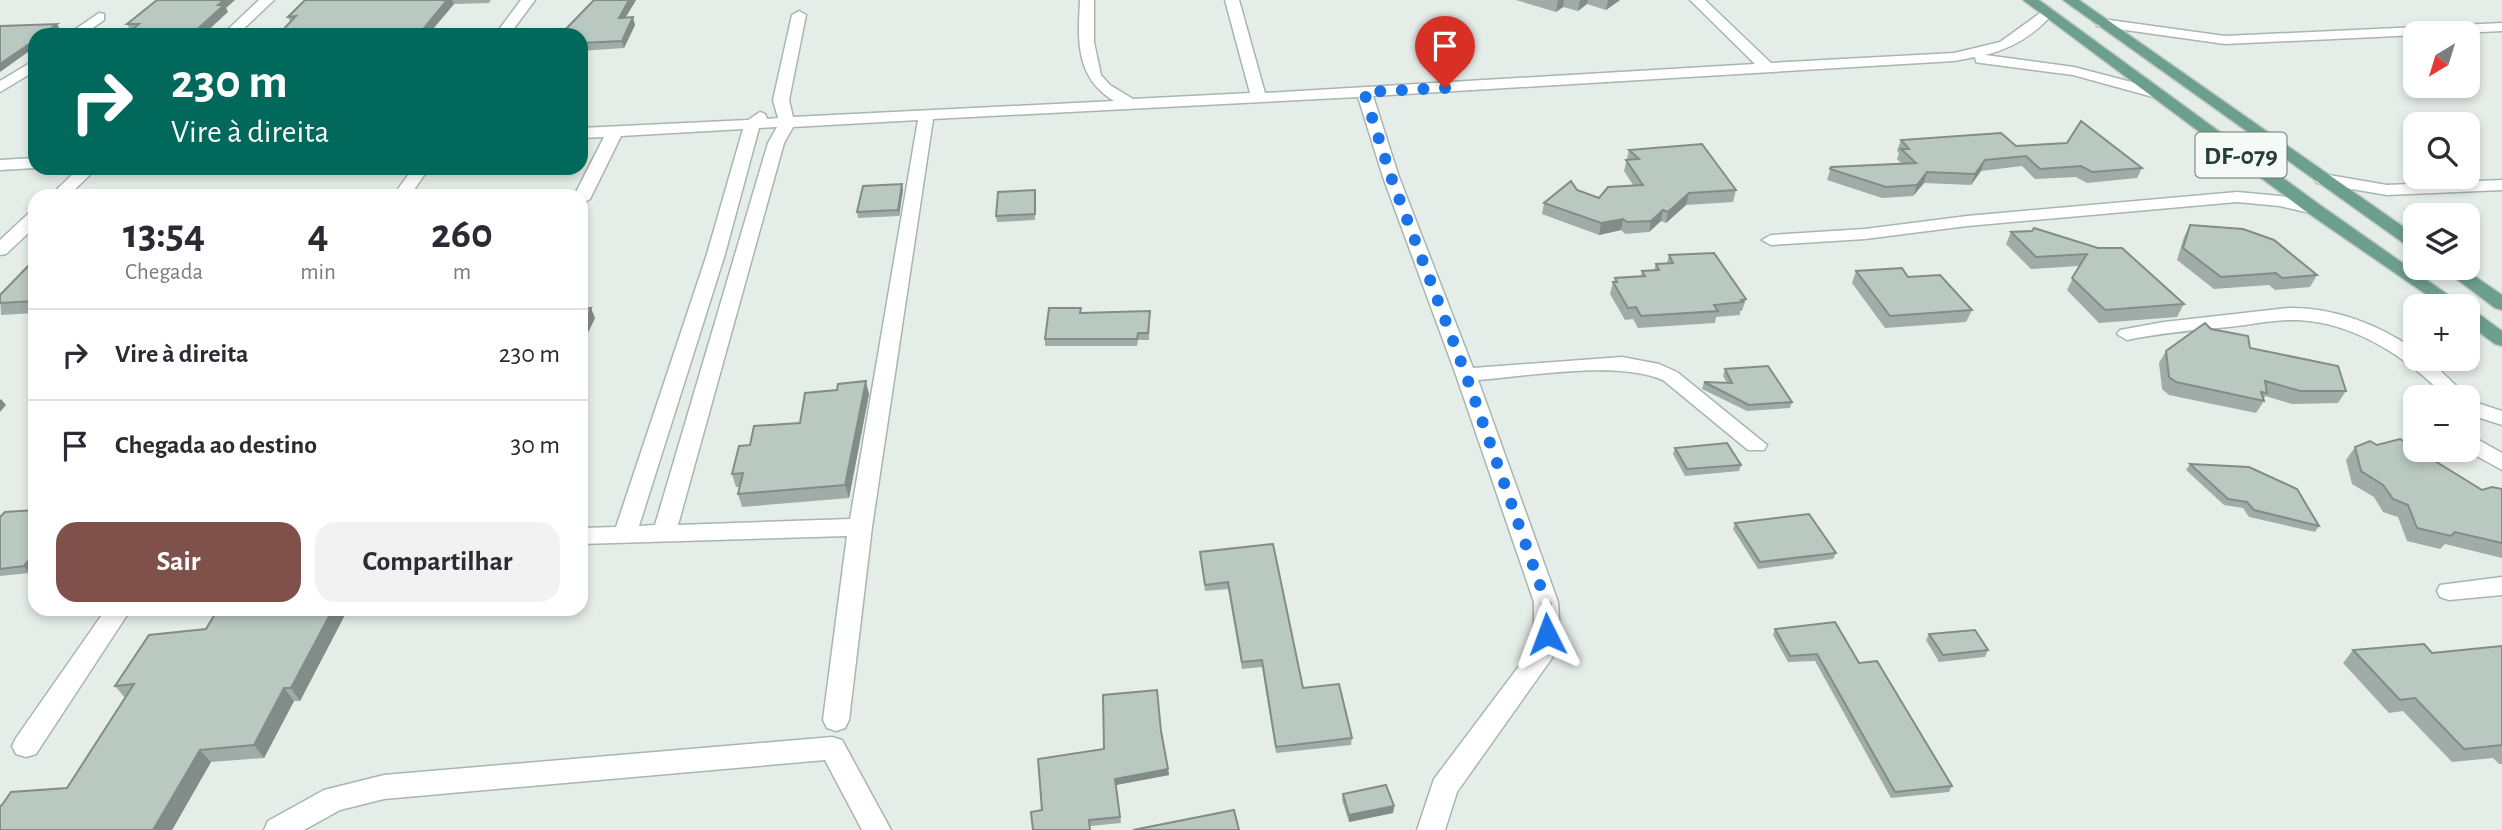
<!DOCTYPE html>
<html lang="pt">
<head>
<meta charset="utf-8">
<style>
  :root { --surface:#fff; --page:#f2f2f3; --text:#2b2b33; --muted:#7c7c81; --line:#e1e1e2; --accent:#80514b }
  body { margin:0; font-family:"Alegreya Sans",sans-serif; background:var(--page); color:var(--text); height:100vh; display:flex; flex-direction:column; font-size:26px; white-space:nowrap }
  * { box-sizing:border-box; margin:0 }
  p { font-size:23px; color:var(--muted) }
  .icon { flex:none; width:38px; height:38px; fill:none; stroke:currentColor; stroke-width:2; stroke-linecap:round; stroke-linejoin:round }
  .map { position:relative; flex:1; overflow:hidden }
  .drawer { position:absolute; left:28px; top:189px; width:560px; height:427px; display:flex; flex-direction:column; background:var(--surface); border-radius:21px; box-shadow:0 4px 10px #0003 }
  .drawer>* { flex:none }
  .guide { position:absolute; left:28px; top:28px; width:560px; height:147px; border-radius:21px; box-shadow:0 4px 10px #0003; background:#00695c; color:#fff; overflow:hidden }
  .needle { width:46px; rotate:218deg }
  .controls { position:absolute; left:2403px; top:21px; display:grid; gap:14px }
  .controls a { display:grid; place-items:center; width:77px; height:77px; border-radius:14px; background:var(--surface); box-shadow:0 4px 10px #0003; font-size:35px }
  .pin { position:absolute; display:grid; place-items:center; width:60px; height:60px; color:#fff; margin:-72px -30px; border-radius:50% 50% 50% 0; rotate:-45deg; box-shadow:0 0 7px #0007 }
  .pin .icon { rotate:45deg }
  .me { position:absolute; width:77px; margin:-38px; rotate:357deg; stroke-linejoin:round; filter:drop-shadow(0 0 5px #0008) }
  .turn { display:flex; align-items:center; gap:24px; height:147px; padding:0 28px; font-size:32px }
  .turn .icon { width:91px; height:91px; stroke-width:2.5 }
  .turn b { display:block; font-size:49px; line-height:60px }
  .eta { display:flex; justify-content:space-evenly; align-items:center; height:119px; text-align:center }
  .eta b { font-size:42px; font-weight:700; line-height:49px }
  .action { display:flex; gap:14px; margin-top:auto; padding:14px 28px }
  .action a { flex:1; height:80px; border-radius:21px; background:var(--accent); color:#fff; font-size:28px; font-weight:700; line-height:80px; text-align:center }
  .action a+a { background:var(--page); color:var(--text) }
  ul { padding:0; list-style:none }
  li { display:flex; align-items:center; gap:21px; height:91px; padding:0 28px; border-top:2px solid var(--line) }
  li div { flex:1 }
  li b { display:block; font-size:26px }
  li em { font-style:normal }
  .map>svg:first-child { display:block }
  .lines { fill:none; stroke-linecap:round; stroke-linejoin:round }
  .minor-casing { stroke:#a8b5b0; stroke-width:3 }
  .major-casing { stroke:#c2c9c7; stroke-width:3 }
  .minor { fill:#fff; fill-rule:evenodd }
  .major { fill:#6d9f8f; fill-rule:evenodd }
  .wall { fill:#a0aca7 }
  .shaded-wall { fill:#828c88 }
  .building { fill:#bac8c2; stroke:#828c88; stroke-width:2 }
  .route { stroke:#1a73e8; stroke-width:12; stroke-dasharray:0 21.6 }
  .labels { text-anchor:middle; stroke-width:7; stroke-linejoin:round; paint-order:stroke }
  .shield { fill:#f6faf7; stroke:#647670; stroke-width:2 }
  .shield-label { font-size:26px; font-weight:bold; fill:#253e36 }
</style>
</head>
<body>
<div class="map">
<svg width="2502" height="830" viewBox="0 0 2502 830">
  <rect width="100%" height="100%" fill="#e5ede9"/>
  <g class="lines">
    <defs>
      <path id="minor" d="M 259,0 L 274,0 L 237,35 L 222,35 Z
        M 521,0 L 535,0 L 509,35 L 495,35 Z
        M 1080,0 L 1094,0 L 1094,42 L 1101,75 L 1110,85 L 1133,99 L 1250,93 L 1225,0 L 1239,0 L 1265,93 L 1755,64 L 1690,0 L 1705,0 L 1771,63 L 1954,53 L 2000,42 L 2047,8 L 2054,12 C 2035,35 2013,48 1985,55 L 2074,67 L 2158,89 L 2161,92 L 2153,97 L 2073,75 L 1981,63 L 1976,62 L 1975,57 L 1954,61 L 1373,96 L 1399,177 L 1473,368 L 1622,357 L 1659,364 L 1677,372 L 1767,445 L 1764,450 L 1748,450 L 1663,380 C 1617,360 1530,376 1478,380 L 1558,602 L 1560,634 L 1552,658 L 1457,792 L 1445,830 L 1417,830 L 1434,779 L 1528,654 L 1534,634 L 1534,602 L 1456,375 L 1383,177 L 1358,97 L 933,119 L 872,527 L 849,720 L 845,728 L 836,731 L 827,728 L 823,720 L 847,536 L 581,544 L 581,528 L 616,527 L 707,254 L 743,129 L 621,136 L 590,199 L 581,204 L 581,196 L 574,196 L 604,137 L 581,138 L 581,128 L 748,120 L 760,112 L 765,114 L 767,119 L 778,118 L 773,100 L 792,15 L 799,11 L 806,15 L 789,100 L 793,117 L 1114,101 C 1075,77 1078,41 1080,0 ZM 918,120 L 850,519 L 678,525 L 784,143 L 793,127 ZM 777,127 L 768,143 L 655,525 L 639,526 L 725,254 L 759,128 Z
        M 99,13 L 104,14 L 104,20 L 83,35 L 67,35 Z
        M 2102,19 L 2225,36 L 2502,23 L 2502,31 L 2225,44 L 2097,26 L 2097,20 Z
        M 35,60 L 35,71 L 0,92 L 0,81 Z
        M 35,158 L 35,168 L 0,170 L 0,160 Z
        M 79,168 L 97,168 L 68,196 L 50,196 Z
        M 413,168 L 429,168 L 410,196 L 393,196 Z
        M 2323,174 L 2387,185 L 2502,180 L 2502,190 L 2387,195 L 2317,183 L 2315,179 Z
        M 2237,192 L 2280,196 L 2320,205 L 2323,209 L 2314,214 L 2280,206 L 2237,202 L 1967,226 L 1865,239 L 1771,245 L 1762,240 L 1771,235 L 1865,229 L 1967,216 Z
        M 35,212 L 35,227 L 6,254 L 0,255 L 0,240 L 29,213 Z
        M 2288,308 C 2333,307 2378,324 2415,350 L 2415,359 L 2428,359 L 2468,397 L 2446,397 C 2406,357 2356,323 2298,320 C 2274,319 2251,325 2228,327 C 2194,330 2160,333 2127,340 L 2117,334 L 2120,330 L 2164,322 Z
        M 2468,400 L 2502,411 L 2502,425 L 2468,414 Z
        M 2468,434 L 2502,453 L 2502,470 L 2466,450 Z
        M 2502,577 L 2502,595 L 2449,600 L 2440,597 L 2437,591 L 2440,585 Z
        M 106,609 L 131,609 L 36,754 L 26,757 L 16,754 L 12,746 L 16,738 Z
        M 832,737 L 842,740 L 891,830 L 862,830 L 825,760 L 384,799 L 340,810 L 304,830 L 264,830 L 268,821 L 324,790 L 384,775 Z"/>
      <path id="major" d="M 2023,0 L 2039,0 L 2320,205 L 2464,306 L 2443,306 L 2308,213 Z
        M 2063,0 L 2079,0 L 2415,235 L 2415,248 L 2409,247 Z
        M 2442,268 L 2463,268 L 2502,295 L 2502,310 L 2495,308 Z
        M 2468,309 L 2475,311 L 2502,331 L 2502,346 L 2495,344 L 2468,324 Z"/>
    </defs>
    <!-- minor casing -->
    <use href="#minor" class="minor-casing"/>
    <!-- major casing -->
    <use href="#major" class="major-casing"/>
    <!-- minor -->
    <use href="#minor" class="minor"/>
    <!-- major -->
    <use href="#major" class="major"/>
  </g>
  <!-- wall -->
  <path class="wall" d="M 305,0 L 491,0 L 489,3 L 454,4 L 428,35 L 278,35 L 290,22 L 288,17 Z
    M 594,0 L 636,0 L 625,18 L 635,25 L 624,48 L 581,51 L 581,35 Z
    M 1516,0 L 1620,0 L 1606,10 L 1587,4 L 1578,11 L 1563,7 L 1556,12 Z
    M 226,8 L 228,12 L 131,31 L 127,24 Z
    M 1901,140 L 2016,146 L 2142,168 L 2137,178 L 2087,183 L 2076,177 L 2035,179 L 2022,166 L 1981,171 L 1971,185 L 1924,183 L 1913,196 L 1882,198 L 1827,180 L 1831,167 L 1902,164 L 1897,159 L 1899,153 L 1897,151 Z
    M 1629,150 L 1736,190 L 1733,202 L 1686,205 L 1666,223 L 1661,221 L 1649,232 L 1625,234 L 1621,230 L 1599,235 L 1542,214 L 1544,203 L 1577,190 L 1599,198 L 1633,185 L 1624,171 Z
    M 903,190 L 899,216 L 858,218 L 857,212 Z
    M 1035,190 L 1035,220 L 997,222 L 996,216 Z
    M 2190,225 L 2317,275 L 2310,287 L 2275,290 L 2269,285 L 2214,289 L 2177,260 L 2184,237 Z
    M 2034,228 L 2184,304 L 2177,317 L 2099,323 L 2067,290 L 2079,266 L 2031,269 L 2006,244 L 2011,232 L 2032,231 Z
    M 1669,255 L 1746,299 L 1742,311 L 1740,311 L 1740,315 L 1716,317 L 1715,323 L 1638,328 L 1633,319 L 1625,320 L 1610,294 L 1613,282 L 1614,282 L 1615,278 L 1641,277 L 1642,271 L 1654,270 L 1656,264 L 1667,263 Z
    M 35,259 L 35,313 L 1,315 L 0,295 Z
    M 1856,271 L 1972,310 L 1966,322 L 1885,328 L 1852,283 Z
    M 1081,308 L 1081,313 L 1150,311 L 1149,340 L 1138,340 L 1137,346 L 1045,346 L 1045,339 Z
    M 2211,329 L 2250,348 L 2346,391 L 2338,403 L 2292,404 L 2265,396 L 2264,399 L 2264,401 L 2256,413 L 2169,395 L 2162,389 L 2159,363 L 2166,351 Z
    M 1725,369 L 1792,402 L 1790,408 L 1747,411 L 1702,389 L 1704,382 L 1727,383 L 1723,376 Z
    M 869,394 L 849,498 L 742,507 L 738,494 L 740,487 L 736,487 L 732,474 L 750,445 L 800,423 Z
    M 2377,445 L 2482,490 L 2502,489 L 2502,558 L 2445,544 L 2440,549 L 2407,541 L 2398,517 L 2383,512 L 2374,497 L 2352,484 L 2346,460 L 2355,447 Z
    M 1675,448 L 1741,465 L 1739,471 L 1685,476 L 1673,454 Z
    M 2190,464 L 2319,526 L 2315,532 L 2249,517 L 2243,508 L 2224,505 L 2186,470 Z
    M 35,510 L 35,568 L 33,568 L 29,573 L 0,576 L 0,517 Z
    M 1735,523 L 1836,553 L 1833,559 L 1758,569 L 1733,529 Z
    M 1273,544 L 1303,688 L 1352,738 L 1351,745 L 1276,753 L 1262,667 L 1242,669 L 1228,589 L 1205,591 L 1200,552 Z
    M 218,609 L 348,609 L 300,701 L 294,701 L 264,758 L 211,762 L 172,830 L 0,830 L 67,788 L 125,698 L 115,686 L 206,629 Z
    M 1775,629 L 1859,663 L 1952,786 L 1949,792 L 1891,798 L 1815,661 L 1788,662 L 1773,635 Z
    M 1929,634 L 1988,650 L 1985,657 L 1939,662 L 1926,640 Z
    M 2502,646 L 2502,764 L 2499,764 L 2493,758 L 2452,762 L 2403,711 L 2389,713 L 2343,663 L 2353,650 L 2432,653 Z
    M 1161,731 L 1169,775 L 1116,785 L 1121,823 L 1090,826 L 1042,810 L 1104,749 Z
    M 1343,794 L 1394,806 L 1393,813 L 1349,822 L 1342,800 Z"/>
  <!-- shaded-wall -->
  <path class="shaded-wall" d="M 224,0 L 235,0 L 226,8 L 228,12 L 203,35 L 191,35 Z
    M 447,0 L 452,0 L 454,4 L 428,35 L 421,35 L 420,33 Z
    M 629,0 L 636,0 L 621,25 L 619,18 Z
    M 1558,0 L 1564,0 L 1563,7 L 1556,12 Z
    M 1580,0 L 1588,0 L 1587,4 L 1578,11 Z
    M 1608,0 L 1620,0 L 1606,10 Z
    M 633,17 L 635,25 L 624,48 L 622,41 Z
    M 57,24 L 60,29 L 52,35 L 41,35 Z
    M 35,40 L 35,47 L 0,72 L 0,64 Z
    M 1985,160 L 1981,171 L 1971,185 L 1975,174 Z
    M 1927,172 L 1924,183 L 1913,196 L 1917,185 Z
    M 902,184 L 903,190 L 899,216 L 898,210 Z
    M 1689,193 L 1686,205 L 1666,223 L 1668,212 Z
    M 1663,210 L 1661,221 L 1649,232 L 1651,221 Z
    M 1623,219 L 1621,230 L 1599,235 L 1601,223 Z
    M 591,308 L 595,318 L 581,348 L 581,330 Z
    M 866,381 L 869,394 L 849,498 L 845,485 Z
    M 1,399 L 6,405 L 0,412 L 0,400 Z
    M 28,561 L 33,568 L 29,573 L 24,566 Z
    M 333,609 L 348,609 L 300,701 L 291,688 Z
    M 284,688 L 294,701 L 264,758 L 254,745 Z
    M 200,750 L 211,762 L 172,830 L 153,830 Z
    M 1168,769 L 1169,775 L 1116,785 L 1115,779 Z
    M 1394,806 L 1393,813 L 1349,822 L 1349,815 Z"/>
  <!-- building -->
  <path class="building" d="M 157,0 L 224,0 L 218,5 L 224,5 L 191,35 L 126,35 L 139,24 L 127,24 Z
    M 305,0 L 447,0 L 420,33 L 372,35 L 278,35 L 296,16 L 288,17 Z
    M 594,0 L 629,0 L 619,18 L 633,17 L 622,41 L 581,43 L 581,35 L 560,35 Z
    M 57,24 L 41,35 L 35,35 L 35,40 L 0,64 L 0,26 Z
    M 2081,121 L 2142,168 L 2092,172 L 2081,166 L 2040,169 L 2026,156 L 1985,160 L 1975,174 L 1927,172 L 1917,185 L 1886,187 L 1830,169 L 1831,167 L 1916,163 L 1901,149 L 1909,149 L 1901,140 L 2001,133 L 2016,146 L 2067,143 Z
    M 1702,144 L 1736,190 L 1689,193 L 1668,212 L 1663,210 L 1651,221 L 1627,222 L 1623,219 L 1601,223 L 1544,203 L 1571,181 L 1577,190 L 1599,198 L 1608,187 L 1643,185 L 1626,160 L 1639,159 L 1629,150 Z
    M 902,184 L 898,210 L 857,212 L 863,186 Z
    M 1035,190 L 1035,214 L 996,216 L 998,192 Z
    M 2190,225 L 2243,229 L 2274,240 L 2317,275 L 2282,278 L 2276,273 L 2221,277 L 2183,248 Z
    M 2034,228 L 2098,248 L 2122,248 L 2184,304 L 2105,310 L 2072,278 L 2087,254 L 2036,257 L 2011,232 L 2032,231 Z
    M 1714,253 L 1746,299 L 1741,300 L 1743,302 L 1714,305 L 1718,311 L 1641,316 L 1636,307 L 1628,308 L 1613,282 L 1617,282 L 1615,278 L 1645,276 L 1642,271 L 1659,270 L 1656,264 L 1673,263 L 1669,255 Z
    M 35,259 L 35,301 L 0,303 L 0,295 Z
    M 1902,268 L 1908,277 L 1940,275 L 1972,310 L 1890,316 L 1856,271 Z
    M 591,308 L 581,330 L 581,309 Z
    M 1049,308 L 1081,308 L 1080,313 L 1150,311 L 1148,333 L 1138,333 L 1137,339 L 1045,339 Z
    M 2205,323 L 2211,329 L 2248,336 L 2250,348 L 2338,366 L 2346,391 L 2300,391 L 2265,381 L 2267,393 L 2261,392 L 2264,401 L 2176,382 L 2169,377 L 2166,351 Z
    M 1768,366 L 1792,402 L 1749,405 L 1704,382 L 1732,383 L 1725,369 Z
    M 866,381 L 845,485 L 738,494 L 743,473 L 732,474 L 739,446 L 750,445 L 754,426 L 800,423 L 805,393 L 837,390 L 838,384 Z
    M 2400,439 L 2415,448 L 2415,450 L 2417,450 L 2482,490 L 2492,487 L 2502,489 L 2502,543 L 2455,532 L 2451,536 L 2417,528 L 2408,505 L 2393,499 L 2383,485 L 2361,471 L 2355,447 L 2370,441 L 2377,445 Z
    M 1727,443 L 1741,465 L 1687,469 L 1675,448 Z
    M 2190,464 L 2249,467 L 2297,489 L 2319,526 L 2254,510 L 2247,502 L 2228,499 Z
    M 35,510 L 35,561 L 28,561 L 24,566 L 0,569 L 0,517 L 5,512 Z
    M 1809,514 L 1836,553 L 1760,562 L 1735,523 Z
    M 1273,544 L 1303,688 L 1339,684 L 1352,738 L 1276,747 L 1262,660 L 1242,662 L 1228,582 L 1205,585 L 1200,552 Z
    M 218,609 L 333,609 L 291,688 L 284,688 L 254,745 L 200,750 L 153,830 L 0,830 L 0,806 L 2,805 L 11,792 L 67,788 L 134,684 L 115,686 L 149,635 L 206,629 Z
    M 1835,622 L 1859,663 L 1877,661 L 1952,786 L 1895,792 L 1817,654 L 1790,656 L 1775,629 Z
    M 1975,630 L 1988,650 L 1943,655 L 1929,634 Z
    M 2424,644 L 2432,653 L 2502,646 L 2502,745 L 2464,749 L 2415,698 L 2400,700 L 2353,650 Z
    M 1157,690 L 1161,731 L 1168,769 L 1115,779 L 1120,817 L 1089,820 L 1090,830 L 1033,830 L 1031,812 L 1042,810 L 1038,759 L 1104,749 L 1103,695 Z
    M 1386,785 L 1394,806 L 1349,815 L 1343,794 Z
    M 1234,810 L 1239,830 L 1133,830 Z"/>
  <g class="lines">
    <!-- route -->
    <path class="route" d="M 1445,88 L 1364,92 L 1391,177 L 1466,375 L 1546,602 L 1547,634"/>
  </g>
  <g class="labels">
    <!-- shield labels -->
    <rect class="shield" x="2195.5" y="132.5" width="91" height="45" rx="5"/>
    <g class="shield-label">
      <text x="2241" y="164">DF-079</text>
    </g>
  </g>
</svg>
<div class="controls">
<a><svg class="needle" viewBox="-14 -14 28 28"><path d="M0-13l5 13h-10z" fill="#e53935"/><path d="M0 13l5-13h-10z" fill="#7c7c81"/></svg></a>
<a><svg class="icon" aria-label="search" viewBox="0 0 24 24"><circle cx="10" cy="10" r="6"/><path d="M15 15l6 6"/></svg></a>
<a><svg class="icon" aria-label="layers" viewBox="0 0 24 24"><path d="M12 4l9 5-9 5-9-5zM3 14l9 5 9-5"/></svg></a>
<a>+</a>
<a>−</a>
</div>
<div class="pin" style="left:1445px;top:88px;background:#d93025"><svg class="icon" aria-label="arrive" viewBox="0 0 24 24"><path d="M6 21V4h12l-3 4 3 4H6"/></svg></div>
<svg class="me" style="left:1547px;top:634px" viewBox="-20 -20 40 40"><path d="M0-17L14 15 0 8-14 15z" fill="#1a73e8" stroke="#fff" stroke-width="4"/></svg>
<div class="guide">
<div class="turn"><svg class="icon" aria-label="right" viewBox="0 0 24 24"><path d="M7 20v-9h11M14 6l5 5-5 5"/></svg><div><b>230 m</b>Vire à direita</div></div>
</div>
<section class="drawer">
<div class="eta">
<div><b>13:54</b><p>Chegada</p></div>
<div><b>4</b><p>min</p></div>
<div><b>260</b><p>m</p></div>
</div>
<ul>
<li><svg class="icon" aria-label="right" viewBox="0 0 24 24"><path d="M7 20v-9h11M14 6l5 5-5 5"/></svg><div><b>Vire à direita</b></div><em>230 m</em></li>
<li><svg class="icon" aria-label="arrive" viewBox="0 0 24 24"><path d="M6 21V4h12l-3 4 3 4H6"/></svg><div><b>Chegada ao destino</b></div><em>30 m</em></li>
</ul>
<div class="action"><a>Sair</a><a>Compartilhar</a></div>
</section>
</div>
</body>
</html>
